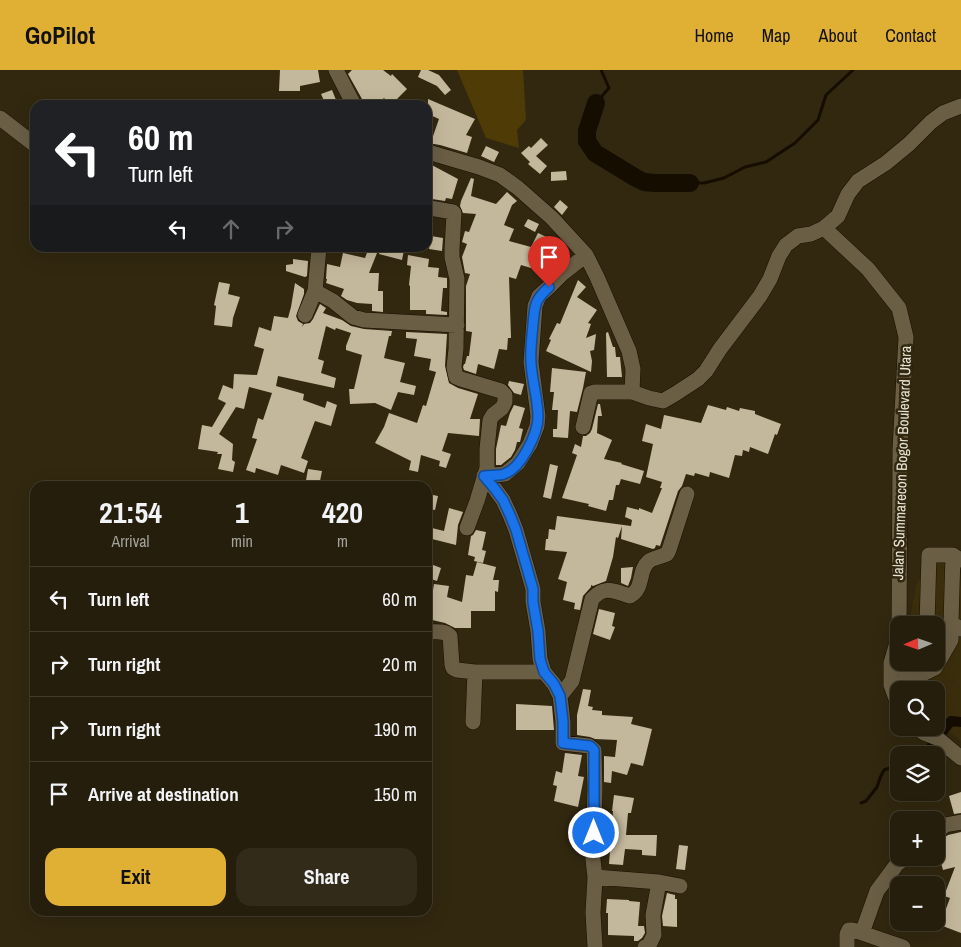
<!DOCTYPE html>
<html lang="en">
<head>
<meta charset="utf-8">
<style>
  :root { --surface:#261e0c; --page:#322b1a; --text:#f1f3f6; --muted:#a4a29d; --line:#423c2d; --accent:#dfb034 }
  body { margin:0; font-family:"Archivo Narrow",sans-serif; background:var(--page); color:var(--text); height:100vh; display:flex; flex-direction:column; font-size:19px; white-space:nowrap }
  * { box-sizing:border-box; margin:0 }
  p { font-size:16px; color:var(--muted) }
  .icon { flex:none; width:28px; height:28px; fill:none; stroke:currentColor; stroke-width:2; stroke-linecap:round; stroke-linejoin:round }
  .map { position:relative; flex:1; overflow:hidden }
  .panel { position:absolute; left:30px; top:411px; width:402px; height:435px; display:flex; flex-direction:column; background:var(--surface); border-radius:15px; box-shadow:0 5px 20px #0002,0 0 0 1px var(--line) }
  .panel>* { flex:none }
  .banner { position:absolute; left:30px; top:30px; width:402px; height:152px; border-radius:15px; box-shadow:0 5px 20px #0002,0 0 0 1px var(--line); background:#202124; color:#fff; overflow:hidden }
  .needle { width:32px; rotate:268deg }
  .tools { position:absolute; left:890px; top:546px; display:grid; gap:10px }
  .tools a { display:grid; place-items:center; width:55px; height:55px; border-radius:10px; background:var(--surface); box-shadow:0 5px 20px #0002,0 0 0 1px var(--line); font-size:25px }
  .pin { position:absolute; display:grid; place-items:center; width:42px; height:42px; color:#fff; margin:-51px -21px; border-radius:50% 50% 50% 0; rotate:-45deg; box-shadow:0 0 5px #0007 }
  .pin .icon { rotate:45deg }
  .me { position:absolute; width:55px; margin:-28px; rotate:0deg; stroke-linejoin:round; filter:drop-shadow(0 0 4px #0008) }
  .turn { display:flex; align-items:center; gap:18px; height:105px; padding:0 15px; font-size:22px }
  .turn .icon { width:65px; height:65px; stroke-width:2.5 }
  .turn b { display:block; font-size:35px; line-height:42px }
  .lanes { display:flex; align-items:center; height:48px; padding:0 15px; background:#0003; justify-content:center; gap:25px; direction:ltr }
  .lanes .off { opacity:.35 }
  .eta { display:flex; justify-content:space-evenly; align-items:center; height:85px; text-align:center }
  .eta b { font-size:30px; font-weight:700; line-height:35px }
  .cta { display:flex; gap:10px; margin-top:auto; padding:10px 15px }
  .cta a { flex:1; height:58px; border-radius:15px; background:var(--accent); color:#111; font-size:20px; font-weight:700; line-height:58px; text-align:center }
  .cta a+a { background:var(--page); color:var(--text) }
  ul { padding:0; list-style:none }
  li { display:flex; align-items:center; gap:15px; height:65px; padding:0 15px; border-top:1px solid var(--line) }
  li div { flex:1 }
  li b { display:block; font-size:19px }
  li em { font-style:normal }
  header { display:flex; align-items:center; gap:30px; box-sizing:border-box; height:70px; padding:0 25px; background:var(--accent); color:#111 }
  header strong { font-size:24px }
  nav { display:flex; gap:28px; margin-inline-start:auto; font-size:18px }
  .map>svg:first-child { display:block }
  .built { fill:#3b2e0d }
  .green { fill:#4e3b06 }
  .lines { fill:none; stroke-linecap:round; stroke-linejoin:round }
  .stream { stroke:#150d00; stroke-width:3 }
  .canal { stroke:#150d00; stroke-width:10 }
  .river { stroke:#150d00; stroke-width:18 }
  .building { fill:#c4b89c }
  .minor-casing { stroke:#191000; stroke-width:16 }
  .minor { stroke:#6a5e45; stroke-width:15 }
  .route-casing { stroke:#114b97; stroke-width:12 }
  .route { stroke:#1a73e8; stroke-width:9 }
  .labels { text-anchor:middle; stroke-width:5; stroke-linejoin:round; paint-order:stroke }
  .street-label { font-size:15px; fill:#e9e3d5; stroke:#322810 }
</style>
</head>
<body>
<header>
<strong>GoPilot</strong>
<nav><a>Home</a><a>Map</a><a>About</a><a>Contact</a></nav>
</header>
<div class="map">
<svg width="961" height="877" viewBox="0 0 961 877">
  <rect width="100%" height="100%" fill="#322810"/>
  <!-- built -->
  <path class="built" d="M 931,486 L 961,504 L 961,671 L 943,657 L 936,646 L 936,620 L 921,620 L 913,607 L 911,593 L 936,592 L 936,555 L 909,555 L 916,515 Z"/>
  <!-- green -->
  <path class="green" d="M 457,0 L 523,0 L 526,50 L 517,60 L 519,78 L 486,68 Z"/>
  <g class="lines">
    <!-- stream -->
    <path class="stream" d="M 596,33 L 609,18 L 601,0
      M 690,113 L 704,113 L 724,108 L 745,97 L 766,92 L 795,73 L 818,50 L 826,25 L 853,0
      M 930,681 L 933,685
      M 936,692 L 936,690
      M 936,718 L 943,722
      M 861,733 L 866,731 L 877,717 L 880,708 L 884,700 L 899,695"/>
    <!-- canal -->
    <path class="canal" d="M 930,681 L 932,675 L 951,651 L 961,652"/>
    <!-- river -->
    <path class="river" d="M 596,33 L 587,61 L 587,71 L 595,83 L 636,108 L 644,112 L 655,113 L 690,113"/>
  </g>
  <!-- building -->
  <path class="building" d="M 280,0 L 318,0 L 320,12 L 300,16 L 300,21 L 279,21 Z
    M 352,0 L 383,0 L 391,6 L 392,4 L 407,19 L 391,35 L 384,28 L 376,35 L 366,35 L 362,29 L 348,4 Z
    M 421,0 L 428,0 L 439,5 L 451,20 L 445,25 L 437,16 L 418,7 Z
    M 332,20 L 338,35 L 326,35 L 321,24 Z
    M 428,29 L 475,49 L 466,65 L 472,67 L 467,83 L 440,75 L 428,73 L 428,67 L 432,69 L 439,49 L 428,44 Z
    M 541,68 L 548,75 L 536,86 L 547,96 L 540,104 L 528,94 L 530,92 L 521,83 L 529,76 L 531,78 Z
    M 486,76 L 499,82 L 494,92 L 481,86 Z
    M 428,93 L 458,109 L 452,129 L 446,128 L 445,131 L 432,129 L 428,129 Z
    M 566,101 L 567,110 L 551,111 L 551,102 Z
    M 471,108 L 474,109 L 471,126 L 496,134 L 507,122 L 517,131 L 512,135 L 504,155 L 514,159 L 509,171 L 531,177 L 538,163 L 557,172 L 559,170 L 568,180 L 554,191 L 557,194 L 552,200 L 534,185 L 531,198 L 521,195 L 516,209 L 509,207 L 511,268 L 508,268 L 507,280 L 499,279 L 494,299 L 478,294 L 476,304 L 464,300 L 463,297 L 464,294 L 465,294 L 467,286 L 469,286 L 472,262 L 466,261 L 466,216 L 470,204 L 465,203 L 462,187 L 467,174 L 462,172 L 465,161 L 469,162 L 476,144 L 463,143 L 460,136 L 461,131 Z
    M 560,130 L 568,137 L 562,145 L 554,137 Z
    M 528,149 L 539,154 L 535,162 L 524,156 Z
    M 431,166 L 443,168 L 442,181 L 429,179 Z
    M 381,178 L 394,178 L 404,180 L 402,190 L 379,184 Z
    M 368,180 L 377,183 L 369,203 L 379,203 L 378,221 L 383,221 L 383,242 L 372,241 L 372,234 L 357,233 L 347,230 L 341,226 L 344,219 L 326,213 L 327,209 L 326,209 L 327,194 L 340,197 L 343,183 L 365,188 Z
    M 408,185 L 429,189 L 428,197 L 439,198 L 438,207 L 447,208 L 447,218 L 443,218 L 441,241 L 447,242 L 447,245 L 426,244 L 426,240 L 410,240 L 410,216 L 409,215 L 411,196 L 407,195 Z
    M 293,189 L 308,191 L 307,206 L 305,207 L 286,201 L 286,195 L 293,194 Z
    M 578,210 L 586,217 L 577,227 L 597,240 L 588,253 L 591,254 L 586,268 L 596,264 L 594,280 L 590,281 L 592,291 L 591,302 L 546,281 L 551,270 L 549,269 L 557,253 L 560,254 Z
    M 219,212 L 230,214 L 228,224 L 240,227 L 233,248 L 232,257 L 214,255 L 216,236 L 214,235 Z
    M 295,213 L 304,219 L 304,224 L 296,246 L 298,251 L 303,254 L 302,257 L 304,254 L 310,253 L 313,249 L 320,234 L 326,238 L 323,243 L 342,250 L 351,256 L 364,259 L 392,261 L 391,266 L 389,266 L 384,288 L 405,293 L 400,312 L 416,316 L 414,325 L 398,322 L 391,340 L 375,333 L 350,334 L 349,319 L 354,319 L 362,285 L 346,280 L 346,276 L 351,263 L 336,258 L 335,260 L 326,256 L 318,289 L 324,291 L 321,303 L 336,308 L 334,318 L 278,306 L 276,316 L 304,324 L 303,330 L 325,338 L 327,331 L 337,335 L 331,356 L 315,351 L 301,388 L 308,391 L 304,403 L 281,395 L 278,405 L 256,398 L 255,403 L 246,400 L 257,369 L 252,368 L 258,348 L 263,350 L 272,323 L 249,317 L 244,339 L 236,337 L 219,364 L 233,374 L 232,390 L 235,392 L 233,402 L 218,399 L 222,384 L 217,384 L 218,382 L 198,379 L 202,355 L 212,357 L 226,333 L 218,329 L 223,315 L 233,319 L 234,304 L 257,305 L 264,279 L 254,276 L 259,257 L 271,261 L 274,246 L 288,248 L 291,237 Z
    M 406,262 L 447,264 L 445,296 L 449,313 L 458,318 L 478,324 L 470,349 L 480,349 L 479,366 L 448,363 L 442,381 L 451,384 L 446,398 L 439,396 L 440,391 L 421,385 L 418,402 L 409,400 L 411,391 L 375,373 L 384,357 L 389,343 L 417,353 L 423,335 L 426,336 L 436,302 L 429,300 L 431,289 L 414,286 L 417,269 L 406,268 Z
    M 608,262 L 613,277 L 615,277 L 616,287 L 620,287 L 622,307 L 607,307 L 606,263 Z
    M 552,298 L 586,302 L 583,318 L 577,342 L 570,341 L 568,368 L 553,367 L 553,359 L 557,359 L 558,340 L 552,340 L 554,322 L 550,322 Z
    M 509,311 L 524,314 L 521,325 L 514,323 L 508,315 Z
    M 598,334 L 600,334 L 602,346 L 598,346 L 597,363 L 612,370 L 604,389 L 622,393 L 621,394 L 644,401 L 640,414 L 621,409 L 619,415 L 616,415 L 613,430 L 609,430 L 606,441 L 588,436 L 589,434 L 562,428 L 577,385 L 572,383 L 575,374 L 581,377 L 583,366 L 586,366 L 590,363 L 592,359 Z
    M 514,335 L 525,338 L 519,358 L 523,359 L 520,372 L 517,372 L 515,380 L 511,387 L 501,395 L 496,395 L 496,379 L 501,355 L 506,356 L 510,343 Z
    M 708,335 L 726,340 L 727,337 L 739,341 L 740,338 L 755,341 L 755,344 L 781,354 L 777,365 L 775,364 L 768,384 L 750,377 L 749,382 L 743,380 L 742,386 L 735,385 L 729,408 L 710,402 L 709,407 L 695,403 L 694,406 L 686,404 L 682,416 L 678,421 L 660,476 L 656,475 L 655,478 L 653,479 L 621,469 L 622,456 L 618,468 L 616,467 L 613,487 L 606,511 L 593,516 L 591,515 L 591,517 L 583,526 L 580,540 L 574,539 L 575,533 L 563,530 L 567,512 L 558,509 L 567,482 L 545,480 L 546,469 L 548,469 L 549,459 L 555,460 L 557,446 L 631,456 L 632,450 L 625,447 L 627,437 L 639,440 L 639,438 L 652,443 L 662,418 L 660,418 L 662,412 L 646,407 L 653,374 L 642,371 L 646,354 L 661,359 L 664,345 L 701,353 Z
    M 550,394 L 558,396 L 551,429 L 543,427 Z
    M 308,399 L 322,401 L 319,416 L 305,416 Z
    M 428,424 L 438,426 L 435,440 L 428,439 Z
    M 449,438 L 463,442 L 458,455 L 456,475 L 428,468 L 428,457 L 444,461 Z
    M 476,460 L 486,462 L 482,480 L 486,481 L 483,493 L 474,491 L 475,487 L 468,485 L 471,466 L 473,465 Z
    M 477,492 L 496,497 L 493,510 L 499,510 L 498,522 L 495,521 L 495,541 L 471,541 L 471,558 L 455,558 L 445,553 L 428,549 L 428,532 L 432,526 L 434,514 L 449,516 L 447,527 L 462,532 L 466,505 L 473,506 Z
    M 428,493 L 441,498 L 437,511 L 428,508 Z
    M 633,497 L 631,508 L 628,516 L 621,513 L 621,498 Z
    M 599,539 L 615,543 L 612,556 L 615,557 L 610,570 L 593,564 Z
    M 583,619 L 591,620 L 588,636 L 593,637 L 592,640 L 602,641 L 602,645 L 633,647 L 631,654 L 652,659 L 643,696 L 631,693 L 627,705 L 612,701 L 611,713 L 604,712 L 604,686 L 615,687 L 617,670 L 595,669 L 590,667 L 577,665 L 577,645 Z
    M 516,634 L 552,636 L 554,660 L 516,660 Z
    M 565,683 L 582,685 L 578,706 L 584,707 L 578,737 L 554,731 L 557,716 L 553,715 L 556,701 L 562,703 Z
    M 961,722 L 961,743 L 954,744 L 949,726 Z
    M 614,725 L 634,728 L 631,743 L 628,743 L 626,765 L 657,765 L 656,786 L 642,785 L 642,780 L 625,779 L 623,795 L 609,794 L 613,741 L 612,741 Z
    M 961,762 L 961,863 L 940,855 L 950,828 L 944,826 L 955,797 L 943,800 L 936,775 L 936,771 L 941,770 L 948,765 Z
    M 679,775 L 688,776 L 685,800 L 676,799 Z
    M 667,823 L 675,825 L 675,829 L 677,829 L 677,857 L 663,856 L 662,846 Z
    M 607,829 L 629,830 L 629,831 L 640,832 L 638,856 L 644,856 L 645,863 L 642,868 L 638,871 L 634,871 L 634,866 L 608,865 L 608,843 L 606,843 Z"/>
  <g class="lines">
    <defs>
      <path id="minor" d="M 336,0 L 354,35
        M 0,48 L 35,75
        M 428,82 L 479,97 L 500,105 L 518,118 L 552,148 L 586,185 L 597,207 L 629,281 L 633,299 L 632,322 L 649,328 L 663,331 L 675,324 L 698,309 L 706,301 L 720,279 L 760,226 L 770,209 L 779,186 L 786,175 L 798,166 L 811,164 L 824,158 L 838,146 L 848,124 L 858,111 L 886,93 L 909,74 L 931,52 L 943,43 L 961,36
        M 428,139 L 430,138 L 453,142 L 454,143 L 452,179 L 452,187 L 457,209 L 456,279 L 454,297 L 456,307 L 461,309 L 501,321 L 505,325 L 505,332 L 502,338 L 493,345 L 490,350 L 487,379 L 487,398 L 477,431 L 467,458
        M 824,158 L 868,199 L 899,238 L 906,267 L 900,380 L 899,571
        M 319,178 L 315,221 L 333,231 L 353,247 L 364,250 L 457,255
        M 305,245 L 315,221
        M 583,357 L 591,323 L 594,322 L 632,322
        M 484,406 L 495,419 L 503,430 L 510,445 L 516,460 L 533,519 L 533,532 L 538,561 L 540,589 L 544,602 L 554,614 L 560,626 L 563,652 L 563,673 L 589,676 L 594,680 L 595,718 L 593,790 L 595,807 L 593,843 L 595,877
        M 484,406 L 505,404 L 518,393 L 530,374 L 537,356 L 538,346 L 531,292 L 535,236 L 539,226 L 549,217 L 563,203 L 586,185
        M 951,553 L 953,485 L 960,490
        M 927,555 L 929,485 L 953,485
        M 428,562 C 435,562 444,560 450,566 L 452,595 L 453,598 L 457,600 L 475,602 L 544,602
        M 898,569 L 891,593 L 891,615 L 899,637
        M 903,592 L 908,611 L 912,619
        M 891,615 L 908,611 L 935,598 L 951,570 L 951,553 L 961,559
        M 560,626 L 572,611 L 592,529 C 605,515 613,521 630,526 C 644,519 638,501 648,492 C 652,488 661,487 667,484 L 669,480 L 687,424
        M 473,652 L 475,602
        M 917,658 L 924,663 L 937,668 L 961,688
        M 936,762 L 945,755 L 961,752
        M 595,807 L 659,812 L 680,816
        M 645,877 L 649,875 L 654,865 L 653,845 L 659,812
        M 847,877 L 847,864 L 849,860 L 853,860 L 862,863
        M 903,877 L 862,863 L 877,821 L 897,794 L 905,788"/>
    </defs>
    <!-- minor casing -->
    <use href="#minor" class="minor-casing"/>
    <!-- minor -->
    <use href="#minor" class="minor"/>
  </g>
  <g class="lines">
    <defs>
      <path id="route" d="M 549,217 C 534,231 535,235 533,254 C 532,267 530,280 531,293 C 532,311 538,329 538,347 C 538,363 521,399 504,404 C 498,406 490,405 484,406 L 495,419 L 503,430 L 510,445 L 516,460 L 533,519 L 533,532 L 538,561 L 540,589 L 544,602 L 554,614 L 560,626 L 563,652 L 563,673 L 590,676 L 594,680 L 594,763"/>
    </defs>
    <!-- route casing -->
    <use href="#route" class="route-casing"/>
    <!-- route -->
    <use href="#route" class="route"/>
  </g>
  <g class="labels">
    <!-- street labels -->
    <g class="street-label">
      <text transform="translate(902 393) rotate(-88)" y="5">Jalan Summarecon Bogor Boulevard Utara</text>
    </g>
  </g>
</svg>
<div class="tools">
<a><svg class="needle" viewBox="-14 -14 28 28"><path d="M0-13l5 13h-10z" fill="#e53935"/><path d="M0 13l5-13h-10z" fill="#a4a29d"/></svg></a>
<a><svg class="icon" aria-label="search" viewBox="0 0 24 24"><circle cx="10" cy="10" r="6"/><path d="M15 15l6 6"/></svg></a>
<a><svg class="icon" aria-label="layers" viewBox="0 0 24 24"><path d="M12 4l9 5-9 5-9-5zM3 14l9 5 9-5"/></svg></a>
<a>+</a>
<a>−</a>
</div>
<div class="pin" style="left:549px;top:217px;background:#d93025"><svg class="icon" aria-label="arrive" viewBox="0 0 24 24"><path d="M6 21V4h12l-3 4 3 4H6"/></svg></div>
<svg class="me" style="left:594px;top:763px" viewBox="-20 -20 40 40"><circle r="17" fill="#1a73e8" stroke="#fff" stroke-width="3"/><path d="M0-11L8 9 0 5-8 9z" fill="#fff"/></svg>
<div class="banner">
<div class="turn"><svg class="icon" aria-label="left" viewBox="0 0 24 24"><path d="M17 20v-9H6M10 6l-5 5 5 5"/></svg><div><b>60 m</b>Turn left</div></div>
<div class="lanes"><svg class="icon" aria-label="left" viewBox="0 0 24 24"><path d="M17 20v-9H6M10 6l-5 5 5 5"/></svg><svg class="icon off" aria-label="ahead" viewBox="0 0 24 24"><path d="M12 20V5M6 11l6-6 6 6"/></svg><svg class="icon off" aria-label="right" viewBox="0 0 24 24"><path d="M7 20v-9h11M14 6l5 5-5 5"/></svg></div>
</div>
<section class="panel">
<div class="eta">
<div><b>21:54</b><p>Arrival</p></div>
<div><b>1</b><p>min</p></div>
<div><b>420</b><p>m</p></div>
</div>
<ul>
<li><svg class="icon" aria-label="left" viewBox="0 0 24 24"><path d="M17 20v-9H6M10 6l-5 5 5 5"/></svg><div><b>Turn left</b></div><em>60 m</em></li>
<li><svg class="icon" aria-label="right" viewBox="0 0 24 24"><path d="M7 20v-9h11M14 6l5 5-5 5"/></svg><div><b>Turn right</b></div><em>20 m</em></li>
<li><svg class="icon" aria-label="right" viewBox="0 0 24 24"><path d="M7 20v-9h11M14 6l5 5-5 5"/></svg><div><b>Turn right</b></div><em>190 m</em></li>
<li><svg class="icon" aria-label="arrive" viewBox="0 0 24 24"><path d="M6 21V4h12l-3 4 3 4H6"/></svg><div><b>Arrive at destination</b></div><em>150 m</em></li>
</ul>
<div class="cta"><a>Exit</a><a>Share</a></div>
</section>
</div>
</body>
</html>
